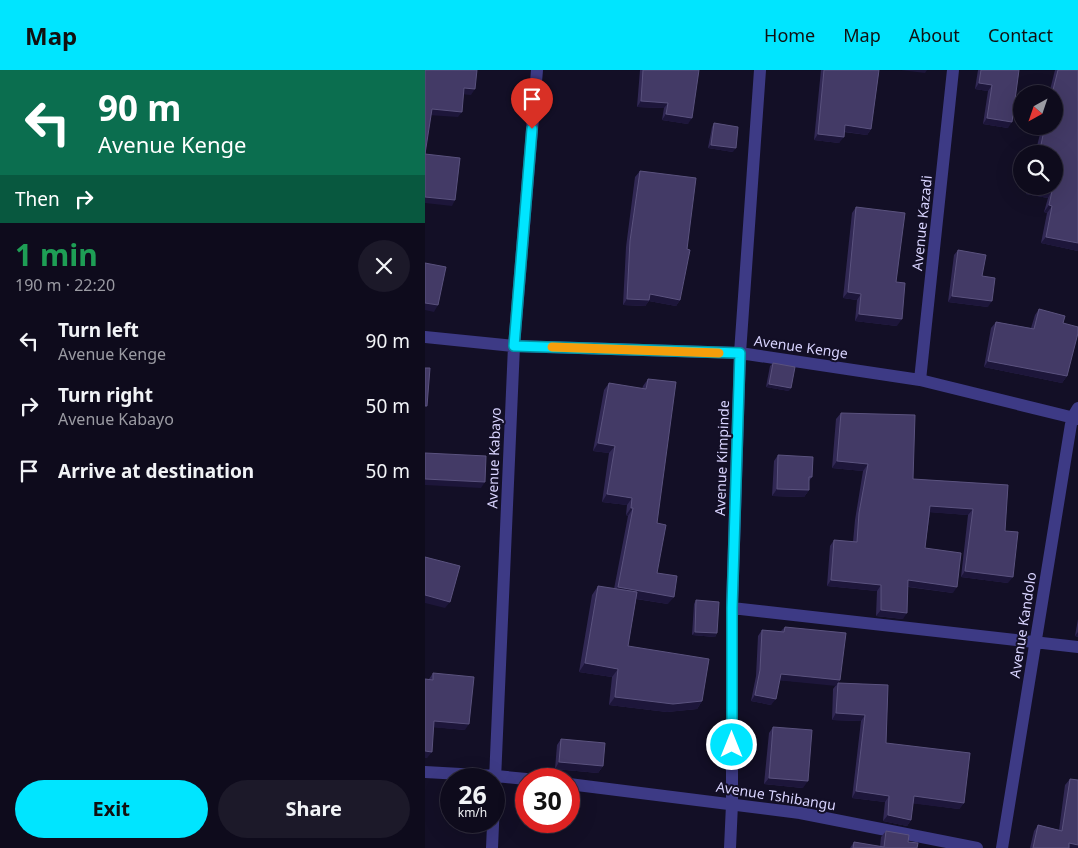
<!DOCTYPE html>
<html lang="en">
<head>
<meta charset="utf-8">
<style>
  :root { --surface:#0e0b1c; --page:#1c1929; --text:#f1f3f6; --muted:#9b9ba3; --line:#2e2b3b; --accent:#00e5ff }
  body { margin:0; font-family:"Noto Sans",sans-serif; background:var(--page); color:var(--text); height:100vh; display:flex; flex-direction:column; font-size:19px; white-space:nowrap }
  * { box-sizing:border-box; margin:0 }
  p { font-size:16px; color:var(--muted) }
  .icon { flex:none; width:28px; height:28px; fill:none; stroke:currentColor; stroke-width:2; stroke-linecap:round; stroke-linejoin:round }
  .map { position:relative; flex:1; overflow:hidden }
  .sheet { display:flex; flex-direction:column; background:var(--surface); width:425px }
  .sheet>* { flex:none }
  .banner { background:#0b6e4f; color:#fff; overflow:hidden }
  .needle { width:32px; rotate:220deg }
  .tools { position:absolute; left:588px; top:15px; display:grid; gap:10px }
  .tools a { display:grid; place-items:center; width:50px; height:50px; border-radius:50%; background:var(--surface); box-shadow:0 5px 20px #0002,0 0 0 1px var(--line); font-size:25px }
  .speed { position:absolute; left:15px; top:698px; display:flex; gap:10px; font-size:25px; font-weight:700; text-align:center }
  .speed>* { display:grid; place-content:center; width:65px; height:65px; border-radius:50%; background:var(--surface); box-shadow:0 5px 20px #0002,0 0 0 1px var(--line); line-height:1 }
  .speed small { font-size:12px; font-weight:400 }
  .speed .limit { border:8px solid #d22; background:#fff; color:#111 }
  .pin { position:absolute; display:grid; place-items:center; width:42px; height:42px; color:#fff; margin:-51px -21px; border-radius:50% 50% 50% 0; rotate:-45deg; box-shadow:0 0 5px #0007 }
  .pin .icon { rotate:45deg }
  .me { position:absolute; width:55px; margin:-28px; rotate:0deg; stroke-linejoin:round; filter:drop-shadow(0 0 4px #0008) }
  .turn { display:flex; align-items:center; gap:18px; height:105px; padding:0 15px; font-size:22px }
  .turn .icon { width:65px; height:65px; stroke-width:2.5 }
  .turn b { display:block; font-size:35px; line-height:42px }
  .then { display:flex; align-items:center; height:48px; padding:0 15px; background:#0003; gap:10px; font-size:19px }
  .round { display:grid; place-items:center; flex:none; width:52px; height:52px; border-radius:26px; background:var(--page) }
  .headline { display:flex; align-items:center; justify-content:space-between; height:85px; padding:0 15px }
  h1 { font-size:30px; font-weight:700; line-height:38px; color:#1e9e55 }
  .button { display:flex; gap:10px; margin-top:auto; padding:10px 15px }
  .button a { flex:1; height:58px; border-radius:30px; background:var(--accent); color:#111; font-size:20px; font-weight:700; line-height:58px; text-align:center }
  .button a+a { background:var(--page); color:var(--text) }
  ul { padding:0; list-style:none }
  li { display:flex; align-items:center; gap:15px; height:65px; padding:0 15px }
  li div { flex:1 }
  li b { display:block; font-size:19px }
  li em { font-style:normal }
  header { display:flex; align-items:center; gap:30px; box-sizing:border-box; height:70px; padding:0 25px; background:var(--accent); color:#111 }
  header strong { font-size:24px }
  nav { display:flex; gap:28px; margin-inline-start:auto; font-size:18px }
  main { display:flex; flex:1; min-height:0 }
  .map>svg:first-child { display:block }
  .lines { fill:none; stroke-linecap:round; stroke-linejoin:round }
  .minor { stroke:#3d3a85; stroke-width:12 }
  .wall { fill:#312854 }
  .shaded-wall { fill:#1d163a }
  .building { fill:#433a66; stroke:#5a527e }
  .route-casing { stroke:#0095a6; stroke-width:12 }
  .route { stroke:#00e5ff; stroke-width:9 }
  .slow { stroke:#f59e0b; stroke-width:9 }
  .labels { text-anchor:middle; stroke-width:4; stroke-linejoin:round; paint-order:stroke }
  .street-label { font-size:14px; fill:#d9d4ff; stroke:#130f26 }
</style>
</head>
<body>
<header>
<strong>Map</strong>
<nav><a>Home</a><a>Map</a><a>About</a><a>Contact</a></nav>
</header>
<main>
<section class="sheet">
<div class="banner">
<div class="turn"><svg class="icon" aria-label="left" viewBox="0 0 24 24"><path d="M17 20v-9H6M10 6l-5 5 5 5"/></svg><div><b>90 m</b>Avenue Kenge</div></div>
<div class="then">Then<svg class="icon" aria-label="right" viewBox="0 0 24 24"><path d="M7 20v-9h11M14 6l5 5-5 5"/></svg></div>
</div>
<div class="headline"><div><h1>1 min</h1><p>190 m · 22:20</p></div><a class="round"><svg class="icon" aria-label="close" viewBox="0 0 24 24"><path d="M6 6l12 12M18 6L6 18"/></svg></a></div>
<ul>
<li><svg class="icon" aria-label="left" viewBox="0 0 24 24"><path d="M17 20v-9H6M10 6l-5 5 5 5"/></svg><div><b>Turn left</b><p>Avenue Kenge</p></div><em>90 m</em></li>
<li><svg class="icon" aria-label="right" viewBox="0 0 24 24"><path d="M7 20v-9h11M14 6l5 5-5 5"/></svg><div><b>Turn right</b><p>Avenue Kabayo</p></div><em>50 m</em></li>
<li><svg class="icon" aria-label="arrive" viewBox="0 0 24 24"><path d="M6 21V4h12l-3 4 3 4H6"/></svg><div><b>Arrive at destination</b></div><em>50 m</em></li>
</ul>
<div class="button"><a>Exit</a><a>Share</a></div>
</section>
<div class="map">
<svg width="653" height="778" viewBox="0 0 653 778">
  <rect width="100%" height="100%" fill="#130f26"/>
  <g class="lines">
    <!-- minor -->
    <path class="minor" d="M 0,267 L 89,276 L 315,283 L 495,310 L 653,349
      M 495,310 L 528,0
      M 307,538 L 653,577
      M 0,702 L 71,706 L 101,709
      M 144,714 L 375,743 L 552,778
      M 67,778 L 89,276 L 112,0
      M 305,778 L 307,734 L 307,538 L 315,283 L 335,0
      M 577,778 L 647,348 L 653,338"/>
  </g>
  <!-- wall -->
  <path class="wall" d="M 215,0 L 274,0 L 263,54 L 237,50 L 239,38 L 212,37 Z
    M 396,0 L 454,0 L 446,59 L 442,65 L 419,62 L 414,73 L 389,70 Z
    M 553,0 L 594,0 L 583,58 L 558,54 L 563,21 L 550,19 Z
    M 630,0 L 653,0 L 653,181 L 616,173 L 622,143 L 619,142 L 623,128 L 601,124 L 603,116 L 629,116 L 629,84 L 610,84 L 617,56 L 629,56 L 629,24 L 624,24 Z
    M 289,53 L 308,82 L 283,78 L 287,57 Z
    M 215,101 L 255,230 L 251,236 L 224,231 L 220,236 L 198,235 L 201,177 L 210,107 Z
    M 431,137 L 471,212 L 472,256 L 430,251 L 432,230 L 418,228 L 427,143 Z
    M 533,180 L 557,206 L 563,237 L 523,232 L 529,185 Z
    M 614,239 L 638,253 L 642,306 L 637,313 L 559,297 L 566,258 L 571,252 L 606,258 L 610,245 Z
    M 348,293 L 364,321 L 341,317 L 345,296 Z
    M 223,309 L 232,453 L 232,503 L 243,534 L 211,529 L 203,576 L 277,631 L 272,639 L 242,642 L 184,635 L 187,607 L 154,602 L 167,525 L 173,516 L 189,519 L 203,446 L 201,445 L 202,435 L 177,432 L 184,383 L 168,381 L 179,320 L 184,313 L 217,319 L 218,316 Z
    M 416,343 L 488,409 L 583,415 L 580,461 L 583,513 L 536,507 L 543,445 L 505,442 L 500,478 L 528,523 L 483,517 L 478,549 L 451,546 L 452,521 L 402,516 L 405,476 L 409,470 L 428,472 L 430,450 L 438,401 L 407,398 L 411,349 Z
    M 353,385 L 387,407 L 384,411 L 384,420 L 379,427 L 347,426 L 349,391 Z
    M 271,530 L 292,563 L 290,567 L 267,565 L 269,534 Z
    M 653,549 L 653,567 L 650,566 Z
    M 360,557 L 415,610 L 413,613 L 463,615 L 461,673 L 539,733 L 534,739 L 488,733 L 486,750 L 482,756 L 458,751 L 460,732 L 427,728 L 436,651 L 407,650 L 408,619 L 411,615 L 354,610 L 346,635 L 326,631 L 331,606 L 333,566 L 337,560 L 356,561 Z
    M 8,603 L 40,660 L 9,657 L 2,688 L 4,609 Z
    M 348,657 L 378,718 L 339,714 L 344,663 Z
    M 136,669 L 178,696 L 173,703 L 130,699 L 132,675 Z
    M 645,709 L 653,778 L 605,778 L 609,761 L 613,755 L 634,760 L 640,715 Z
    M 461,761 L 483,772 L 492,778 L 425,778 L 429,772 L 455,777 L 456,767 Z"/>
  <!-- shaded-wall -->
  <path class="shaded-wall" d="M 476,0 L 502,0 L 500,3 Z
    M 554,13 L 567,15 L 563,21 L 550,19 Z
    M 39,18 L 50,19 L 46,25 L 35,24 Z
    M 216,31 L 243,33 L 239,38 L 212,37 Z
    M 7,39 L 37,42 L 33,47 L 3,45 Z
    M 241,44 L 267,48 L 263,54 L 237,50 Z
    M 562,48 L 587,52 L 583,58 L 558,54 Z
    M 420,55 L 446,59 L 442,65 L 416,61 Z
    M 393,64 L 419,67 L 414,73 L 389,70 Z
    M 286,75 L 311,78 L 308,82 L 283,78 Z
    M 606,118 L 627,121 L 623,128 L 601,124 Z
    M 0,127 L 30,130 L 27,136 L 0,133 Z
    M 624,135 L 627,136 L 622,143 L 619,142 Z
    M 621,167 L 653,173 L 653,181 L 616,173 Z
    M 423,222 L 436,224 L 432,230 L 418,228 Z
    M 225,224 L 255,230 L 251,236 L 224,231 L 220,236 L 198,235 L 202,229 Z
    M 527,226 L 567,231 L 563,237 L 523,232 Z
    M 0,233 L 13,235 L 9,242 L 0,240 Z
    M 434,244 L 477,249 L 472,256 L 430,251 Z
    M 563,291 L 642,306 L 637,313 L 559,297 Z
    M 344,314 L 366,318 L 364,321 L 341,317 Z
    M 173,373 L 190,376 L 184,383 L 168,381 Z
    M 412,391 L 443,394 L 438,401 L 407,398 Z
    M 0,409 L 60,412 L 56,418 L 0,415 Z
    M 352,419 L 384,420 L 379,427 L 347,426 Z
    M 182,424 L 207,428 L 202,435 L 177,432 Z
    M 505,436 L 548,439 L 543,445 L 501,442 Z
    M 206,438 L 208,438 L 203,446 L 201,445 Z
    M 540,501 L 588,507 L 583,513 L 536,507 Z
    M 406,510 L 456,515 L 452,521 L 402,516 Z
    M 483,510 L 532,517 L 528,523 L 479,516 Z
    M 193,517 L 249,527 L 243,534 L 188,525 Z
    M 0,525 L 25,532 L 20,538 L 0,533 Z
    M 456,540 L 482,543 L 478,549 L 451,546 Z
    M 270,562 L 292,563 L 290,567 L 267,565 Z
    M 653,562 L 653,567 L 650,566 Z
    M 160,593 L 193,599 L 187,607 L 154,602 Z
    M 356,604 L 415,610 L 411,616 L 351,610 Z
    M 330,625 L 351,629 L 346,635 L 326,631 Z
    M 190,627 L 277,631 L 272,639 L 242,642 L 184,635 Z
    M 411,643 L 440,645 L 436,651 L 407,650 Z
    M 9,651 L 44,654 L 40,660 L 5,657 Z
    M 0,681 L 7,682 L 2,688 L 0,688 Z
    M 134,692 L 178,696 L 173,703 L 130,699 Z
    M 344,708 L 383,711 L 378,718 L 339,714 Z
    M 431,721 L 464,726 L 460,732 L 427,728 Z
    M 489,726 L 539,733 L 534,739 L 484,733 Z
    M 463,745 L 486,750 L 482,756 L 458,751 Z
    M 644,773 L 653,775 L 653,778 L 641,778 Z"/>
  <!-- building -->
  <path class="building" d="M 0,0 L 52,0 L 50,19 L 39,18 L 37,42 L 7,39 L 0,84 L 35,88 L 30,130 L 0,127 Z
    M 218,0 L 274,0 L 267,48 L 241,44 L 243,33 L 216,31 Z
    M 399,0 L 454,0 L 446,59 L 420,55 L 419,67 L 393,64 Z
    M 556,0 L 594,0 L 587,52 L 562,48 L 567,15 L 554,13 Z
    M 633,0 L 653,0 L 653,173 L 621,167 L 627,136 L 624,135 L 627,121 L 606,118 L 606,116 L 629,116 L 629,84 L 614,84 L 620,56 L 629,56 L 629,24 L 627,24 Z
    M 289,53 L 313,57 L 311,78 L 286,75 Z
    M 215,101 L 271,108 L 262,179 L 265,180 L 255,230 L 225,224 L 224,230 L 202,229 L 205,171 Z
    M 431,137 L 480,143 L 471,212 L 480,213 L 477,249 L 434,244 L 436,224 L 423,222 Z
    M 533,180 L 561,185 L 557,206 L 570,208 L 567,231 L 527,226 Z
    M 0,193 L 21,197 L 13,235 L 0,233 Z
    M 614,239 L 640,246 L 638,253 L 653,257 L 653,263 L 642,306 L 563,291 L 571,252 L 609,259 Z
    M 348,293 L 370,297 L 366,318 L 344,314 Z
    M 0,298 L 5,298 L 2,336 L 0,336 Z
    M 223,309 L 251,312 L 232,453 L 241,455 L 232,503 L 252,506 L 249,527 L 193,517 L 208,438 L 206,438 L 207,428 L 182,424 L 190,376 L 173,373 L 184,313 L 221,319 Z
    M 416,343 L 490,345 L 488,409 L 583,415 L 580,461 L 593,462 L 588,507 L 540,501 L 548,439 L 505,436 L 500,478 L 536,483 L 532,517 L 483,510 L 482,543 L 456,540 L 456,515 L 406,510 L 409,470 L 432,472 L 434,443 L 443,394 L 412,391 Z
    M 0,383 L 61,386 L 60,412 L 0,409 Z
    M 353,385 L 388,387 L 387,407 L 384,407 L 384,420 L 352,419 Z
    M 0,487 L 35,496 L 25,532 L 0,525 Z
    M 173,516 L 212,522 L 203,576 L 284,589 L 277,631 L 248,634 L 190,627 L 193,599 L 160,593 Z
    M 271,530 L 294,532 L 292,563 L 270,562 Z
    M 360,557 L 421,563 L 415,610 L 356,604 L 351,629 L 330,625 L 335,600 L 337,560 L 359,562 Z
    M 8,603 L 49,607 L 44,654 L 9,651 L 7,682 L 0,681 L 0,609 L 8,610 Z
    M 413,613 L 463,615 L 461,673 L 545,683 L 539,733 L 489,726 L 486,750 L 463,745 L 464,726 L 431,721 L 440,645 L 411,643 Z
    M 348,657 L 387,660 L 383,711 L 344,708 Z
    M 136,669 L 180,673 L 178,696 L 134,692 Z
    M 645,709 L 653,710 L 653,775 L 644,773 L 644,778 L 608,778 L 613,755 L 637,761 Z
    M 461,761 L 484,765 L 483,772 L 493,773 L 492,778 L 428,778 L 429,772 L 459,777 Z"/>
  <g class="lines">
    <defs>
      <path id="route" d="M 107,59 L 89,276 L 315,283 L 307,538 L 307,675"/>
    </defs>
    <!-- route casing -->
    <use href="#route" class="route-casing"/>
    <!-- route -->
    <use href="#route" class="route"/>
    <!-- slow -->
    <path class="slow" d="M 127,277 L 294,283"/>
  </g>
  <g class="labels">
    <!-- street labels -->
    <g class="street-label">
      <text transform="translate(497 153) rotate(-84)" y="5">Avenue Kazadi</text>
      <text transform="translate(376 277) rotate(8)" y="5">Avenue Kenge</text>
      <text transform="translate(69 388) rotate(-88)" y="5">Avenue Kabayo</text>
      <text transform="translate(297 388) rotate(-88)" y="5">Avenue Kimpinde</text>
      <text transform="translate(598 555) rotate(-81)" y="5">Avenue Kandolo</text>
      <text transform="translate(351 726) rotate(9)" y="5">Avenue Tshibangu</text>
    </g>
  </g>
</svg>
<div class="tools">
<a><svg class="needle" viewBox="-14 -14 28 28"><path d="M0-13l5 13h-10z" fill="#e53935"/><path d="M0 13l5-13h-10z" fill="#9b9ba3"/></svg></a>
<a><svg class="icon" aria-label="search" viewBox="0 0 24 24"><circle cx="10" cy="10" r="6"/><path d="M15 15l6 6"/></svg></a>
</div>
<div class="speed"><div>26<small>km/h</small></div><div class="limit">30</div></div>
<div class="pin" style="left:107px;top:59px;background:#d93025"><svg class="icon" aria-label="arrive" viewBox="0 0 24 24"><path d="M6 21V4h12l-3 4 3 4H6"/></svg></div>
<svg class="me" style="left:307px;top:675px" viewBox="-20 -20 40 40"><circle r="17" fill="#00e5ff" stroke="#fff" stroke-width="3"/><path d="M0-11L8 9 0 5-8 9z" fill="#fff"/></svg>
</div>
</main>
</body>
</html>
